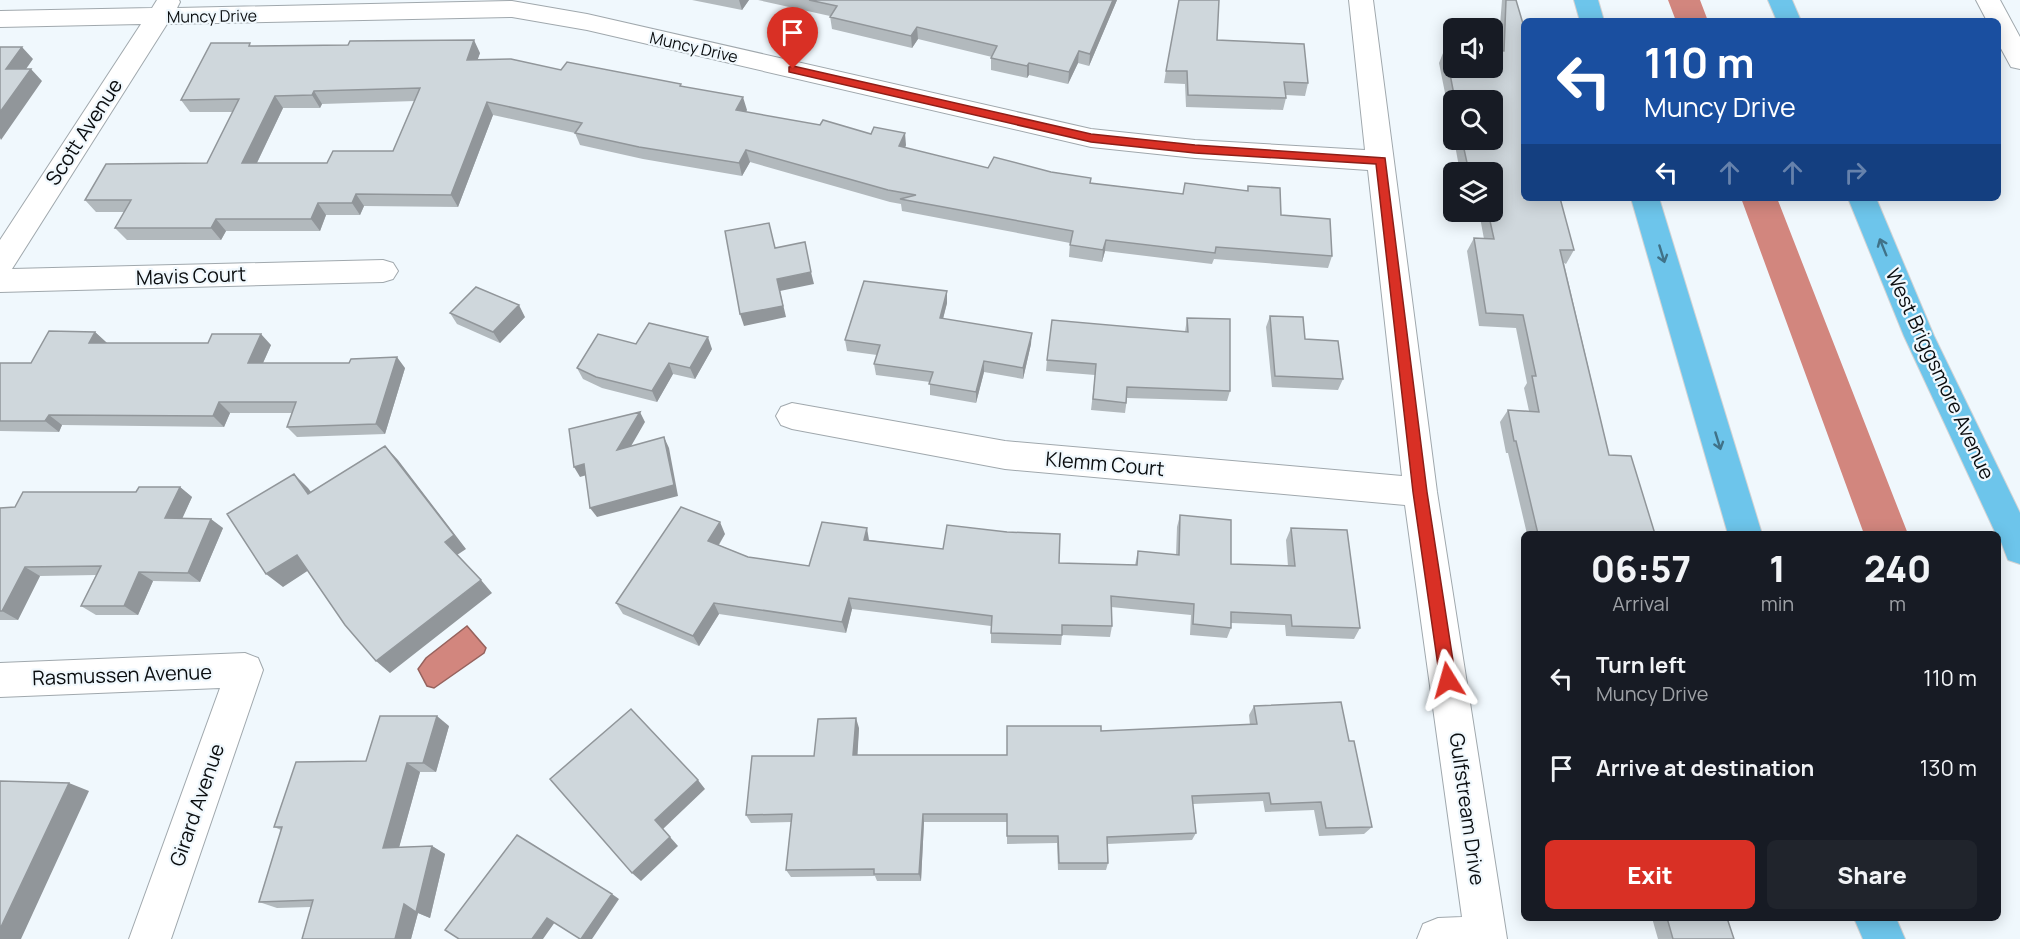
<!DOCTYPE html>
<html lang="en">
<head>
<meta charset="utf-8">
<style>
  :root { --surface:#171b24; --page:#20242c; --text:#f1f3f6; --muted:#9ea1a6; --accent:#d93025 }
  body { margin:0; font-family:Manrope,sans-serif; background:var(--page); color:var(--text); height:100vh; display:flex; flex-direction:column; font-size:22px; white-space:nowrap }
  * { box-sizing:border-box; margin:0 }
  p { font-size:20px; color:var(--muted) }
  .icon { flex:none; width:33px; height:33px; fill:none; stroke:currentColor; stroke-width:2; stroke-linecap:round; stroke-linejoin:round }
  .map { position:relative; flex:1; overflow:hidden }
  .drawer { position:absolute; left:1521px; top:531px; width:480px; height:390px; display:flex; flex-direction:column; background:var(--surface); border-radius:9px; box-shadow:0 3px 15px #0003 }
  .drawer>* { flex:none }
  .hud { position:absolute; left:1521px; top:18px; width:480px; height:183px; border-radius:9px; box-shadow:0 3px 15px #0003; background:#1a4fa0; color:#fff; overflow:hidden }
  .buttons { position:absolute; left:1443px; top:18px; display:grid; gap:12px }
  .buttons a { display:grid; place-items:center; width:60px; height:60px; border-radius:9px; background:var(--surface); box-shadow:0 3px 15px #0003; font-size:30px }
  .pin { position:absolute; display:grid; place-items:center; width:51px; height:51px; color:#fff; margin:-62px -26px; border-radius:50% 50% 50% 0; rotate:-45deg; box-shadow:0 0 6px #0007 }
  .pin .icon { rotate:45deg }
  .me { position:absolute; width:66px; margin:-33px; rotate:352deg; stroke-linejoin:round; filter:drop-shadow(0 0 4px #0008) }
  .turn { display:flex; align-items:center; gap:21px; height:126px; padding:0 24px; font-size:27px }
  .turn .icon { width:78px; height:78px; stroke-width:2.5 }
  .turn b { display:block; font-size:42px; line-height:51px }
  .lanes { display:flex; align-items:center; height:57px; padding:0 24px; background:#0003; justify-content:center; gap:30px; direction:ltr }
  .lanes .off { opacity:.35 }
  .eta { display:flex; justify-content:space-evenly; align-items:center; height:102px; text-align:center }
  .eta b { font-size:36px; font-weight:800; line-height:42px }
  .primary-button { display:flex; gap:12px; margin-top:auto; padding:12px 24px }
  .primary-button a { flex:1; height:69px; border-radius:9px; background:var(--accent); color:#fff; font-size:24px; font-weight:800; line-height:69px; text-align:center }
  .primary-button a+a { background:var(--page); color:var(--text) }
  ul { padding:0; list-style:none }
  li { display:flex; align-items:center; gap:18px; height:90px; padding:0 24px }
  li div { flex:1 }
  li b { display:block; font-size:22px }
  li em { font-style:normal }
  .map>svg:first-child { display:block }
  .water { fill:#d2867e; stroke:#96625d; stroke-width:1.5 }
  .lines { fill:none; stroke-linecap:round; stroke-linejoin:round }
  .canal { fill:#d2867e; fill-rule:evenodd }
  .minor-casing { stroke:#a0a8ad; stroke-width:2 }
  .major-casing { stroke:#d3d3d4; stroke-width:2 }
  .minor { fill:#fff; fill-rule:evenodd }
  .major { fill:#6dc5eb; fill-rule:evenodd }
  .wall { fill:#b2b9bd; fill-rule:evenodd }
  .shaded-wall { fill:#91969a }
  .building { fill:#cfd7dc; stroke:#91969a; stroke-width:1.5; fill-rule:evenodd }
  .oneway { stroke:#407288 }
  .route { fill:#d93025; stroke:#8d1f18; stroke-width:1.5 }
  .labels { text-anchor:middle; stroke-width:4.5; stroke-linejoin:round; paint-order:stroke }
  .far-street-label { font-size:16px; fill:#0a0d0f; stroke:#f0f8fd }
  .street-label { font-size:20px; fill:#0a0d0f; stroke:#f0f8fd }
</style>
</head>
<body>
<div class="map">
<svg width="2020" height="939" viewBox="0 0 2020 939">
  <rect width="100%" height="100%" fill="#f0f8fd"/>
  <!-- water -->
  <path class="water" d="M 467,626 L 486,648 L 484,653 L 434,688 L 427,686 L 418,669 L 426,658 Z"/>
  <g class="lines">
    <!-- canal -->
    <path class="canal" d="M 1668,0 L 1700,0 L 1708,21 L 1676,21 Z
      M 1741,198 L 1777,198 L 1908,534 L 1864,534 Z"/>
    <defs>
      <path id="minor" d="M 157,0 L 179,0 L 180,2 L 177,8 L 512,1 L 587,14 L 1091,129 L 1195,140 L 1365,150 L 1349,0 L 1373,0 L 1437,492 L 1507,939 L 1417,939 L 1423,924 L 1438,918 L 1462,917 L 1405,505 L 1005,469 L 792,429 L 781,425 L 776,416 L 781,407 L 792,403 L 1005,441 L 1402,476 L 1368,170 L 1195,158 L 1091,147 L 587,30 L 512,17 L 167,24 L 12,269 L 383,260 L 393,263 L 398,271 L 393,279 L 383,282 L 0,292 L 0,240 L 141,24 L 0,27 L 0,11 L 152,8 Z
        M 1976,0 L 2000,0 L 2020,37 L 2020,69 L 2011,67 L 1998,43 L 1998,21 L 1987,21 Z
        M 245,653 L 258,658 L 263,670 L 171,939 L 129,939 L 220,688 L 0,697 L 0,663 Z"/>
      <path id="major" d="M 1574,0 L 1598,0 L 1604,21 L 1580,21 Z
        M 1768,0 L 1792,0 L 1801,21 L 1777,21 Z
        M 1631,198 L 1659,198 L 1762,534 L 1728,534 Z
        M 1848,198 L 1876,198 L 1934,336 L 2020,513 L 2020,564 L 2008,560 L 1998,534 L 1996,534 L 1904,336 Z
        M 1854,918 L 1896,918 L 1905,939 L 1863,939 Z"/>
    </defs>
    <!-- minor casing -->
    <use href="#minor" class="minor-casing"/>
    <!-- major casing -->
    <use href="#major" class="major-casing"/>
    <!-- minor -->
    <use href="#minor" class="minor"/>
    <!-- major -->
    <use href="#major" class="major"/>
  </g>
  <!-- wall -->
  <path class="wall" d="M 692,0 L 749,0 L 742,10 Z
    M 758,0 L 1117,0 L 1089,66 L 1078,63 L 1068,84 L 1029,75 L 1027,78 L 991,70 L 991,58 L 992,57 L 918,39 L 912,48 L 832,29 L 830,16 Z
    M 1502,0 L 1516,0 L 1524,198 L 1574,250 L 1566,264 L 1564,263 L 1609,455 L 1655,534 L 1527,534 L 1508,453 L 1506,453 L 1500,422 L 1508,410 L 1529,411 L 1524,388 L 1527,383 L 1516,328 L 1479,326 L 1467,251 L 1474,238 L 1484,239 L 1479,212 L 1492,212 L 1492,172 L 1460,172 L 1454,140 L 1492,140 L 1492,100 L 1454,100 L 1454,138 L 1439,63 L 1445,48 L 1498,51 Z
    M 1217,40 L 1308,83 L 1305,96 L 1286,95 L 1286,98 L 1283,110 L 1186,107 L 1185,84 L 1164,83 L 1166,71 Z
    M 253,46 L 480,53 L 477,60 L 561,70 L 681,86 L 747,110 L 745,112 L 906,145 L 905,148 L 988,168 L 1091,183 L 1183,194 L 1185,183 L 1247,191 L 1248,186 L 1281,215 L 1332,256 L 1328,268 L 1214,259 L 1212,264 L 1105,251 L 1102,262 L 1069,257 L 1070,243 L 902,211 L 901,204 L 890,202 L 750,162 L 742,176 L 643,159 L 580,145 L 575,133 L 493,115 L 458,207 L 364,206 L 360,215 L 326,215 L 320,231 L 226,231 L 221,240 L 127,240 L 115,228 L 124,212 L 96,212 L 85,200 L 207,163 L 233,112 L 190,112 L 181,100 ZM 415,101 L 393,151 L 327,163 L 257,163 L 283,108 L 320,108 L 322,104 Z
    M 947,291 L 947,303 L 943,319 L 1031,344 L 1023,379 L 984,372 L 976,403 L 930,395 L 930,382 L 876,375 L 874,364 L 877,355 L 847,351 L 845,340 Z
    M 450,313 L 525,317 L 500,343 L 457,324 Z
    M 1270,316 L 1305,339 L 1343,379 L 1338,390 L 1272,387 L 1266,327 Z
    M 1187,318 L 1230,391 L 1227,401 L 1127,398 L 1125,413 L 1091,410 L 1095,375 L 1046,371 L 1047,360 L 1185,332 Z
    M 95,332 L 107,343 L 271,345 L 263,363 L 405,368 L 385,434 L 297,437 L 287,427 L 292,413 L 230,413 L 224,427 L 62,425 L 59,432 L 0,431 L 0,363 L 31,363 Z
    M 636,344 L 712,349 L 695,379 L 673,374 L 657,402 L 602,388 L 583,379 L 577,368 Z
    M 180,487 L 192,497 L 182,518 L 223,528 L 200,582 L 153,581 L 138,615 L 96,615 L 81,606 L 96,575 L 40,576 L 18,620 L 0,620 L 0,508 L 15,507 Z
    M 1180,515 L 1231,564 L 1288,566 L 1286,540 L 1291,528 L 1360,628 L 1354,639 L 1286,636 L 1285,625 L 1231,623 L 1231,628 L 1227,638 L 1190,635 L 1191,615 L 1111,607 L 1112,626 L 1110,637 L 1062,635 L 1061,645 L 991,643 L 991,626 L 852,609 L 846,633 L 719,614 L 699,646 L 623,614 L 616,603 L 725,534 L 719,545 L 748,557 L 809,566 L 869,540 L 1059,563 L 1135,565 L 1138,551 L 1176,555 L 1177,527 Z
    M 1254,706 L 1349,741 L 1372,827 L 1364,834 L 1319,836 L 1314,810 L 1265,812 L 1263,801 L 1193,804 L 1196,833 L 1192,840 L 1107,844 L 1108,863 L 1106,870 L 1058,870 L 1057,843 L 1007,844 L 1007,822 L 924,822 L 921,881 L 877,881 L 875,876 L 791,877 L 786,870 L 791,822 L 751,823 L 746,815 L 814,756 L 859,728 L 857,755 L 1007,755 L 1101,731 L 1250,725 L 1249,715 Z
    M 449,726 L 436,772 L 420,772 L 399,847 L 432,846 L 445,854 L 430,918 L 418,913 L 411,939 L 302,939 L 311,907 L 277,908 L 259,902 L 281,830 L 274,827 L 366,761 Z
    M 1652,918 L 1727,918 L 1734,939 L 1658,939 Z"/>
  <!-- shaded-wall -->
  <path class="shaded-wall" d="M 739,0 L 749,0 L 742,10 Z
    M 1113,0 L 1117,0 L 1089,66 L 1090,54 Z
    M 917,27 L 918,39 L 912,48 L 911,36 Z
    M 474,40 L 480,53 L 473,73 L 467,60 Z
    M 22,47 L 33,59 L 17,82 L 6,69 Z
    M 1079,51 L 1078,63 L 1068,84 L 1069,72 Z
    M 1029,63 L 1029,75 L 1027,78 L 1027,66 Z
    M 31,69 L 42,81 L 1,140 L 0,138 L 0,112 Z
    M 314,91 L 322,104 L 320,108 L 312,95 Z
    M 275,96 L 283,108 L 251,175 L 242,163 Z
    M 743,97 L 747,110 L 739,123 L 736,110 Z
    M 487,102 L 493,115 L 458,207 L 451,195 Z
    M 905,133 L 906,145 L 900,158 L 899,146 Z
    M 746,150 L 750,162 L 742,176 L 739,163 Z
    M 356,194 L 364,206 L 360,215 L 352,203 Z
    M 318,203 L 326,215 L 320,231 L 311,219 Z
    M 216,219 L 226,231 L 221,240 L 211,228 Z
    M 1106,240 L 1105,251 L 1102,262 L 1103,250 Z
    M 811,272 L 814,284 L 780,291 L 786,317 L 744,326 L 740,314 L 777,279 Z
    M 947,291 L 947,303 L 940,330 L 940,318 Z
    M 519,305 L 525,317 L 500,343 L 493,332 Z
    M 95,332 L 107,343 L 89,343 Z
    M 1032,333 L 1031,344 L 1023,379 L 1023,368 Z
    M 261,334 L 271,345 L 258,374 L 248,363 Z
    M 708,337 L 712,349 L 695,379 L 690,368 Z
    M 397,357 L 405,368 L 385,434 L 376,424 Z
    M 984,361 L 984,372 L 976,403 L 976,392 Z
    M 669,363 L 673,374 L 657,402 L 652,391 Z
    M 219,402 L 230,413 L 224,427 L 213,416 Z
    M 640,412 L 645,422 L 623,460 L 617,450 Z
    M 49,415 L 62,425 L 59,432 L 45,421 Z
    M 664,437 L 669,448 L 678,496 L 597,517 L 590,508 Z
    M 385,446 L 398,460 L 466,549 L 457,555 L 445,542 Z
    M 584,464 L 590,474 L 580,477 L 574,467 Z
    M 294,474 L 308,488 L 323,508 L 308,494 Z
    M 180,487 L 192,497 L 178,528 L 165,518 Z
    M 211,519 L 223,528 L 200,582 L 188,573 Z
    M 720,522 L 725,534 L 714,552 L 708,541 Z
    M 867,528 L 869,540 L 864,540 Z
    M 297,555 L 312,568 L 283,587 L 266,574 Z
    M 25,567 L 40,576 L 18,620 L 2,611 Z
    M 139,572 L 153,581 L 138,615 L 124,606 Z
    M 481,580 L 492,593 L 390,673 L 376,661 Z
    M 849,598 L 852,609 L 846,633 L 842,622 Z
    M 714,603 L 719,614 L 699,646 L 693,636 Z
    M 437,716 L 449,726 L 436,772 L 423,763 Z
    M 856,718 L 859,728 L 857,764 L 853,755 Z
    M 407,763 L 420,772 L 397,855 L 383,848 Z
    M 698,780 L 705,789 L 663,829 L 678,846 L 641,881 L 632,873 L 655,820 Z
    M 69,783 L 89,791 L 21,939 L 0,939 L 0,929 Z
    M 923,814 L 924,822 L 921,881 L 919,874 Z
    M 432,846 L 445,854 L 430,918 L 418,913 L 411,939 L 395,939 L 404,904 Z
    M 612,894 L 619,899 L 592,939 L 581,939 Z
    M 547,918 L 555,922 L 543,939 L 532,939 Z"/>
  <!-- building -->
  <path class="building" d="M 809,0 L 1113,0 L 1090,54 L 1079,51 L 1069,72 L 1029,63 L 1027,66 L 991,58 L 997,46 L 917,27 L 911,36 L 830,17 L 837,6 Z
    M 1179,0 L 1219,0 L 1217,40 L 1304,44 L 1308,83 L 1284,82 L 1286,98 L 1188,95 L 1187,71 L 1166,71 Z
    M 1506,0 L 1516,0 L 1524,27 L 1524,198 L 1560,198 L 1574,250 L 1560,250 L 1609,455 L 1631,456 L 1655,534 L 1538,534 L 1516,441 L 1514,441 L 1508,410 L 1539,412 L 1532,376 L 1536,376 L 1523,315 L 1486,313 L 1474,238 L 1494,239 L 1488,212 L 1492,212 L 1492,172 L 1469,172 L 1462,140 L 1492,140 L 1492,100 L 1455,100 L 1445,48 L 1454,49 L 1454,68 L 1492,68 L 1492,50 L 1504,51 Z
    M 474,40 L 467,60 L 511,59 L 561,70 L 567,62 L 681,84 L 680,86 L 743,97 L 736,110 L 820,125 L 823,120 L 871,134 L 874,127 L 905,133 L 899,146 L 988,168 L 994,157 L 1051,172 L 1091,178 L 1090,183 L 1183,194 L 1185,183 L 1248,191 L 1248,186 L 1280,188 L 1281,215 L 1330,219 L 1332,256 L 1216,247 L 1215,253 L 1106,240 L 1103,250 L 1070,245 L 1073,231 L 900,199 L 916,195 L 888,190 L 746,150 L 739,163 L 639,147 L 575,133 L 582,123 L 487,102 L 451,195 L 356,194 L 352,203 L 318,203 L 311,219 L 216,219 L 211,228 L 115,228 L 131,200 L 85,200 L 106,164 L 207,163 L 239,99 L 181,100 L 211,43 L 250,43 L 249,46 L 348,45 L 350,41 ZM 420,88 L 393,151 L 333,151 L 327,163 L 242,163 L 275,96 L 312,95 L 314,91 Z
    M 0,47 L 22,47 L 6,69 L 31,69 L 0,112 Z
    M 769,223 L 775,248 L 805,242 L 811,272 L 777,279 L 783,306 L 740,314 L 725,231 Z
    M 864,281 L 947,291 L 940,318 L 1032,333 L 1023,368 L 984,361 L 976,392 L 929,384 L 933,372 L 874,364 L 880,345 L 845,340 Z
    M 476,287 L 519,305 L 493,332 L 450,313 Z
    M 1270,316 L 1303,317 L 1305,339 L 1338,341 L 1343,379 L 1275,376 Z
    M 1187,318 L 1230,319 L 1230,391 L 1127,387 L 1126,403 L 1093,399 L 1096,364 L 1047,360 L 1052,320 L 1188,332 Z
    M 649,323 L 708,337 L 690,368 L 669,363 L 652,391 L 596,377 L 577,368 L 598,334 L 636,344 Z
    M 49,331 L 95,332 L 89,343 L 208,343 L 212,334 L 261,334 L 248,363 L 349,363 L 351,359 L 397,357 L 376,424 L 287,427 L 296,402 L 219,402 L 213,416 L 49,415 L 45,421 L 0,421 L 0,363 L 31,363 Z
    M 640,412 L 617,450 L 664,437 L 674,485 L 590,508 L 584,464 L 574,467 L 569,429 Z
    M 385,446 L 454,535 L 445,542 L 481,580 L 376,661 L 345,625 L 297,555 L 266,574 L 227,514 L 294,474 L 308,494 Z
    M 139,487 L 180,487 L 165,518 L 211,519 L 188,573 L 139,572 L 124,606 L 81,606 L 101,566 L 25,567 L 2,611 L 0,611 L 0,508 L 15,507 L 23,492 L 136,492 Z
    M 681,507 L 720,522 L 708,541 L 748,557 L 809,566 L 822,522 L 867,528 L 864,540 L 943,549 L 947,525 L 1007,532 L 1060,534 L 1059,563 L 1137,565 L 1138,551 L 1179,555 L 1180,515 L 1231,520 L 1231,564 L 1295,566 L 1291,528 L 1347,530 L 1360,628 L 1292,626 L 1291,615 L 1231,612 L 1231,628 L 1193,624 L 1194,604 L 1111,596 L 1112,626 L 1062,625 L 1062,635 L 991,633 L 992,616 L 849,598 L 842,622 L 714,603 L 693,636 L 616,603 Z
    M 1341,702 L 1349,741 L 1354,741 L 1372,827 L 1326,828 L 1321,802 L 1271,804 L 1269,793 L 1192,796 L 1196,833 L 1107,837 L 1108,863 L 1059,863 L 1058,836 L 1007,836 L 1007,814 L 923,814 L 919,874 L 874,874 L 874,869 L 786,870 L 792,814 L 746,815 L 752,756 L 814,756 L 818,719 L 856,718 L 853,755 L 1007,755 L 1007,726 L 1101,726 L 1101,731 L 1257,724 L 1254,706 Z
    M 631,709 L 698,780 L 655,820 L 670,837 L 632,873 L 550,779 Z
    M 380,716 L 437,716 L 423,763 L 407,763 L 383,848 L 432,846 L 416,912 L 404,904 L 395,939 L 302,939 L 313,900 L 259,902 L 282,827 L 274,827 L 296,762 L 366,761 Z
    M 0,781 L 69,783 L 0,929 Z
    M 517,835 L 612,894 L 581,939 L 580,939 L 547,918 L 532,939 L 459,939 L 445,930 Z
    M 1667,918 L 1727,918 L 1734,939 L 1673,939 Z"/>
  <!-- one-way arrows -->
  <defs><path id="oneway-shaft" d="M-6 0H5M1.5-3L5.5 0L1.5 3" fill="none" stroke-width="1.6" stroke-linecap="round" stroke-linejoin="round" transform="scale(1.5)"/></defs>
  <g class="oneway">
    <use href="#oneway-shaft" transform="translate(1883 247) rotate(-112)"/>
    <use href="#oneway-shaft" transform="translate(1662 254) rotate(73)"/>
    <use href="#oneway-shaft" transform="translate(1718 441) rotate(73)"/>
  </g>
  <!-- route -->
  <path class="route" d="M 793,66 L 1091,134 L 1195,145 L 1385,158 L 1427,492 L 1456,680 L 1453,685 L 1448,687 L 1443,685 L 1440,680 L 1413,492 L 1376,164 L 1195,153 L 1091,142 L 789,72 L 789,67 Z"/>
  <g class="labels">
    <!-- far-street labels -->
    <g class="far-street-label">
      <text transform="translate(212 16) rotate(-1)" y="6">Muncy Drive</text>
      <text transform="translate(694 47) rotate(13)" y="6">Muncy Drive</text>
    </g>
    <!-- street labels -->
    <g class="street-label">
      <text transform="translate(84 132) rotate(-57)" y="7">Scott Avenue</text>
      <text transform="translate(191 276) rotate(-2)" y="7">Mavis Court</text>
      <text transform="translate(1940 374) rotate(65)" y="7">West Briggsmore Avenue</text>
      <text transform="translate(1105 464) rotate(5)" y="7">Klemm Court</text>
      <text transform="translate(122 675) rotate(-2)" y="7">Rasmussen Avenue</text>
      <text transform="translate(197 805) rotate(-71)" y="7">Girard Avenue</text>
      <text transform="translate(1467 809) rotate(82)" y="7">Gulfstream Drive</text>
    </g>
  </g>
</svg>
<div class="buttons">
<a><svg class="icon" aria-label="sound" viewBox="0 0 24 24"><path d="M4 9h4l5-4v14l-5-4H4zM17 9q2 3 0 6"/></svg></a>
<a><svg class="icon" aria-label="search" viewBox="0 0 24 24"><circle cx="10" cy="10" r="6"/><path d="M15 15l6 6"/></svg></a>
<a><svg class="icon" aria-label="layers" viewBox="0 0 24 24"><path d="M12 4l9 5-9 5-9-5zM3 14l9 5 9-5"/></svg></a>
</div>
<div class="pin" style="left:793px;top:69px;background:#d93025"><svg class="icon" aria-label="arrive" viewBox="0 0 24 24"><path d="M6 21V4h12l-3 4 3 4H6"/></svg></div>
<svg class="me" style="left:1448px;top:680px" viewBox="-20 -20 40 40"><path d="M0-17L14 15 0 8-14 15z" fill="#d93025" stroke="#fff" stroke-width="4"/></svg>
<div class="hud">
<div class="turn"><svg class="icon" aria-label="left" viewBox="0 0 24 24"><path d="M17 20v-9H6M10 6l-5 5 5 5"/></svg><div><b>110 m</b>Muncy Drive</div></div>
<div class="lanes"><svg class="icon" aria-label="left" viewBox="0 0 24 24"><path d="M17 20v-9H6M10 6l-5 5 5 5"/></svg><svg class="icon off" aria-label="ahead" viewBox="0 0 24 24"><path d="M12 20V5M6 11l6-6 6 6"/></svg><svg class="icon off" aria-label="ahead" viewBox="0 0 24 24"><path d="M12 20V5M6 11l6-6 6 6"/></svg><svg class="icon off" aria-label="right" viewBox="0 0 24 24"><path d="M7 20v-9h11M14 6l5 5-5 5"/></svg></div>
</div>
<section class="drawer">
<div class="eta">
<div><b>06:57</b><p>Arrival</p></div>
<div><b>1</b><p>min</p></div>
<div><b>240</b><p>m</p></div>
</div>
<ul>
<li><svg class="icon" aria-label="left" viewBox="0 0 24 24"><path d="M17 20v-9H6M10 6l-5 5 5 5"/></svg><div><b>Turn left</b><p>Muncy Drive</p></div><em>110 m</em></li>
<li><svg class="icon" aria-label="arrive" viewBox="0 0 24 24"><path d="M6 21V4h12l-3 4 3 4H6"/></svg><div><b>Arrive at destination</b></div><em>130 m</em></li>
</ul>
<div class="primary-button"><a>Exit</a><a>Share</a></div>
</section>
</div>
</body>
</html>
